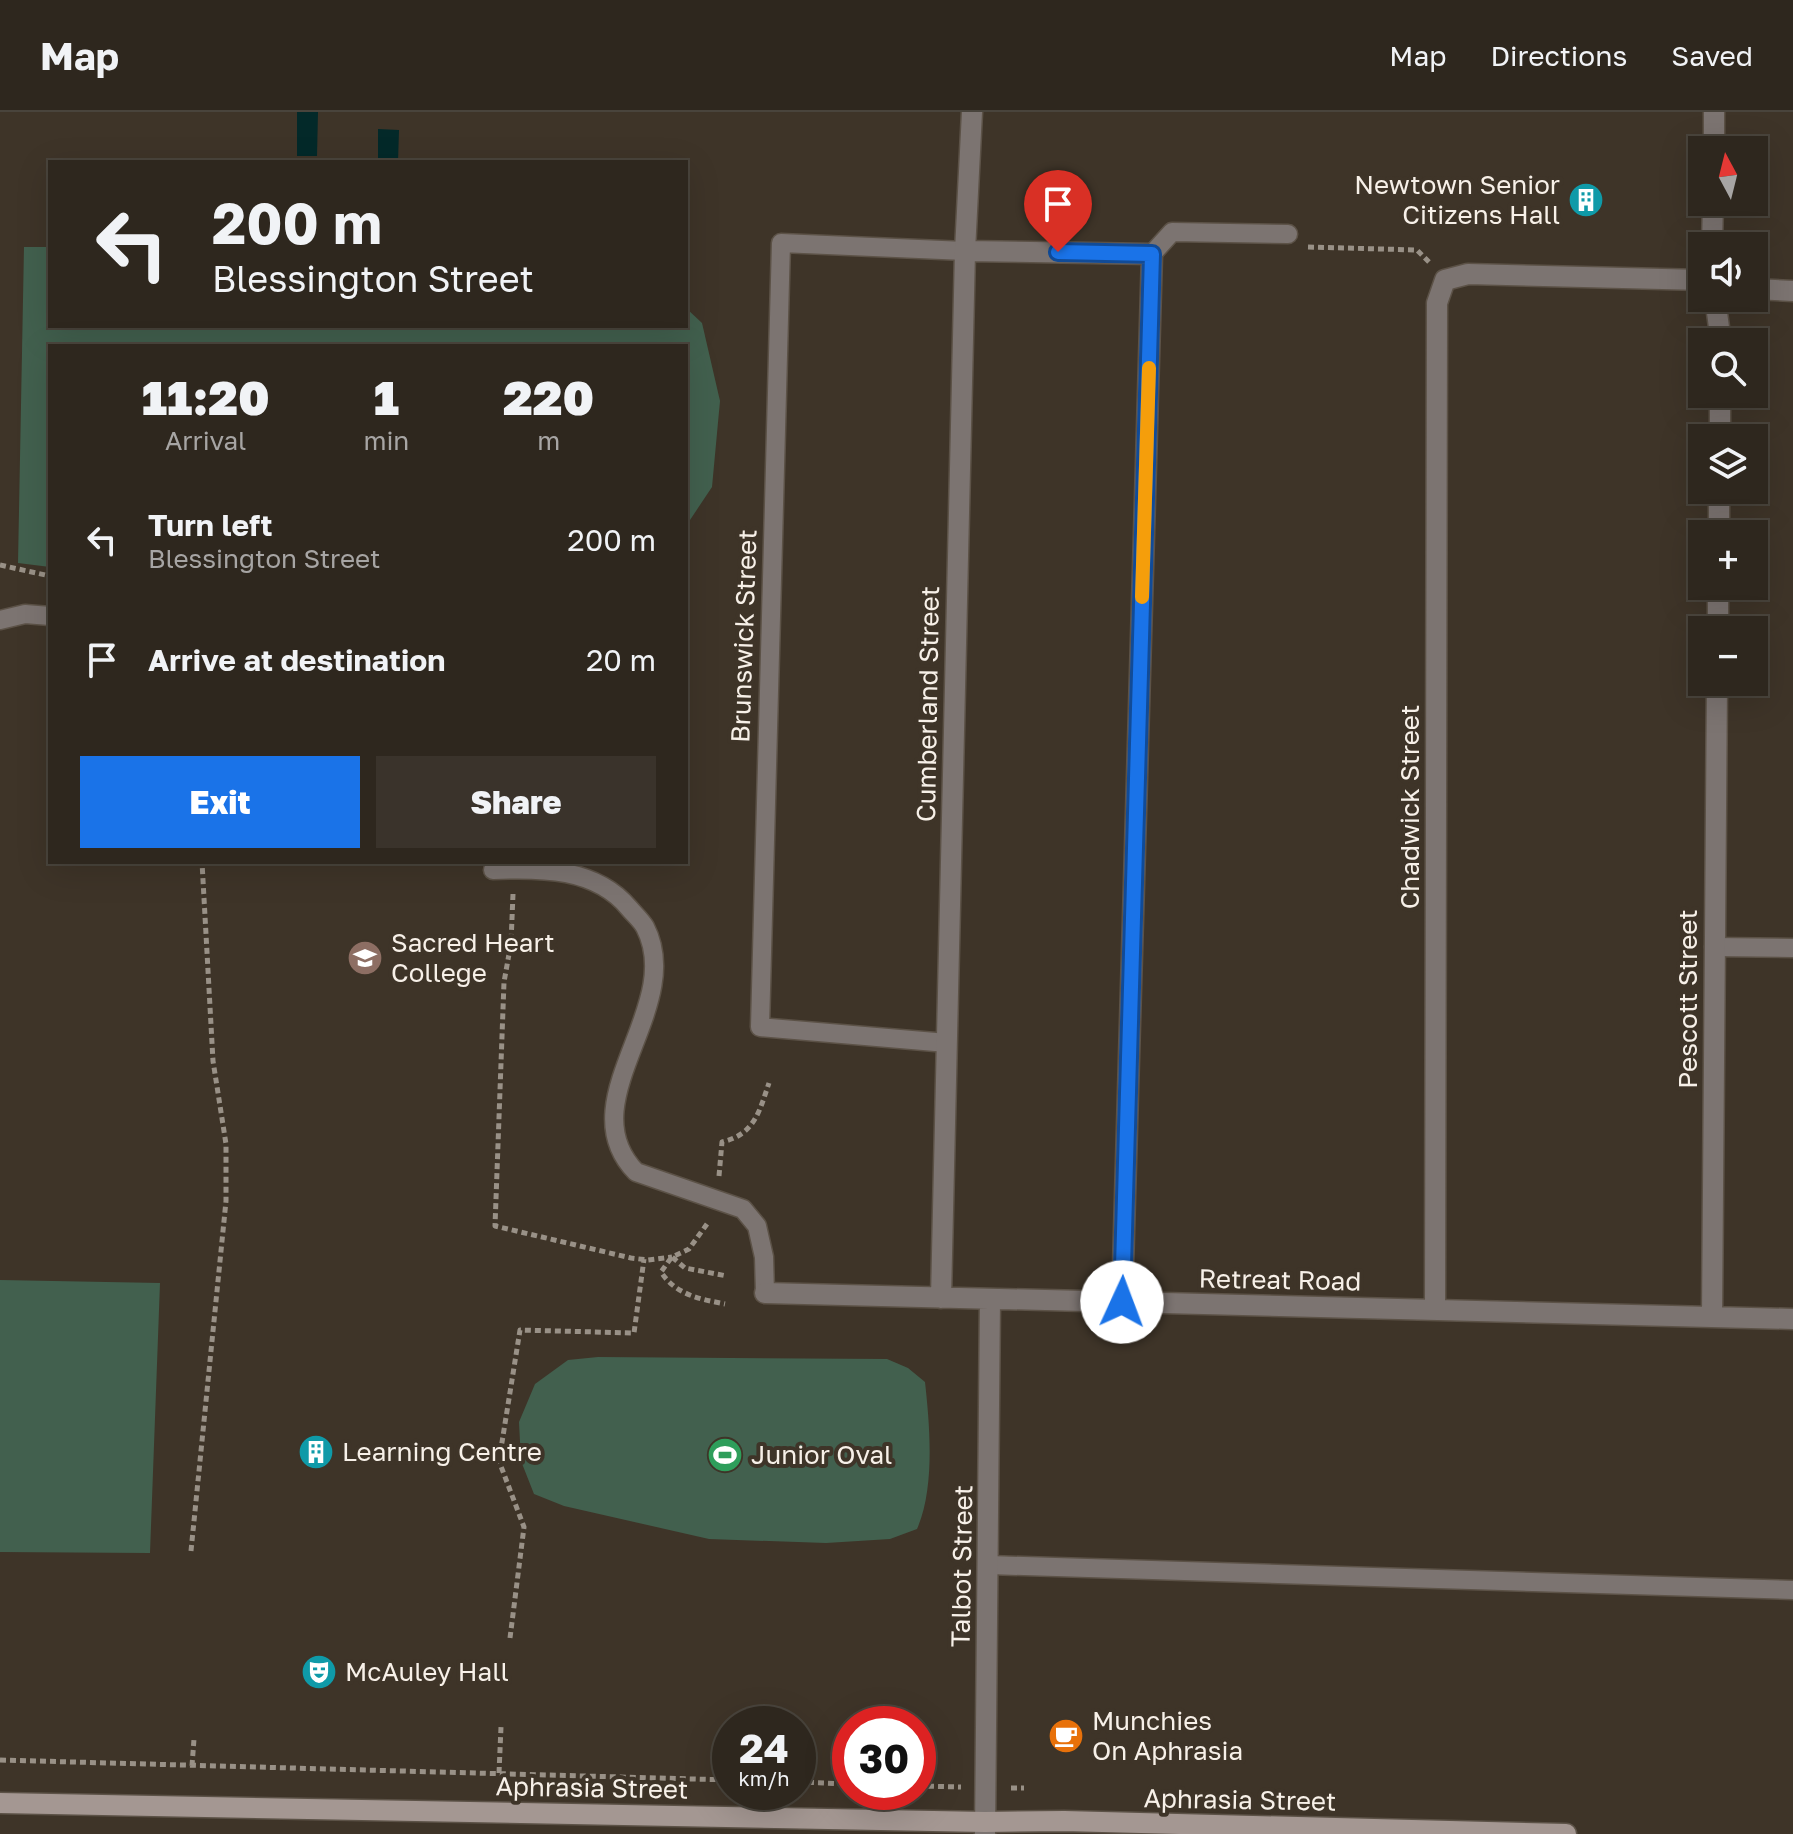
<!DOCTYPE html>
<html lang="en">
<head>
<meta charset="utf-8">
<style>
  :root { --surface:#2e271e; --page:#3a332b; --text:#f1f3f6; --muted:#a7a5a4; --line:#49443c; --accent:#1a73e8 }
  body { margin:0; font-family:"Golos Text",sans-serif; background:var(--page); color:var(--text); height:100vh; display:flex; flex-direction:column; font-size:30px; white-space:nowrap }
  * { box-sizing:border-box; margin:0 }
  p { font-size:26px; color:var(--muted) }
  .icon { flex:none; width:44px; height:44px; fill:none; stroke:currentColor; stroke-width:2; stroke-linecap:round; stroke-linejoin:round }
  .map { position:relative; flex:1; overflow:hidden }
  .sheet { position:absolute; left:48px; top:232px; width:640px; height:520px; display:flex; flex-direction:column; background:var(--surface); border-radius:0px; box-shadow:0 8px 32px #0002,0 0 0 2px var(--line) }
  .sheet>* { flex:none }
  .banner { position:absolute; left:48px; top:48px; width:640px; height:168px; border-radius:0px; box-shadow:0 8px 32px #0002,0 0 0 2px var(--line); background:#2e271e; color:var(--text); overflow:hidden }
  .needle { width:52px; rotate:353deg }
  .controls { position:absolute; left:1688px; top:24px; display:grid; gap:16px }
  .controls a { display:grid; place-items:center; width:80px; height:80px; border-radius:0px; background:var(--surface); box-shadow:0 8px 32px #0002,0 0 0 2px var(--line); font-size:40px }
  .speed { position:absolute; left:712px; top:1594px; display:flex; gap:16px; font-size:40px; font-weight:700; text-align:center }
  .speed>* { display:grid; place-content:center; width:104px; height:104px; border-radius:50%; background:var(--surface); box-shadow:0 8px 32px #0002,0 0 0 2px var(--line); line-height:1 }
  .speed small { font-size:20px; font-weight:400 }
  .speed .limit { border:12px solid #d22; background:#fff; color:#111 }
  .pin { position:absolute; display:grid; place-items:center; width:68px; height:68px; color:#fff; margin:-82px -34px; border-radius:50% 50% 50% 0; rotate:-45deg; box-shadow:0 0 8px #0007 }
  .pin .icon { rotate:45deg }
  .me { position:absolute; width:88px; margin:-44px; rotate:2deg; stroke-linejoin:round; filter:drop-shadow(0 0 6px #0008) }
  .turn { display:flex; align-items:center; gap:28px; height:168px; padding:0 32px; font-size:36px }
  .turn .icon { width:104px; height:104px; stroke-width:2.5 }
  .turn b { display:block; font-size:56px; line-height:68px }
  .eta { display:flex; justify-content:space-evenly; align-items:center; height:136px; text-align:center }
  .eta b { font-size:48px; font-weight:800; line-height:56px }
  .button { display:flex; gap:16px; margin-top:auto; padding:16px 32px }
  .button a { flex:1; height:92px; border-radius:0px; background:var(--accent); color:#fff; font-size:32px; font-weight:800; line-height:92px; text-align:center }
  .button a+a { background:var(--page); color:var(--text) }
  ul { padding:0; list-style:none }
  li { display:flex; align-items:center; gap:24px; height:120px; padding:0 32px }
  li div { flex:1 }
  li b { display:block; font-size:30px }
  li em { font-style:normal }
  header { display:flex; align-items:center; gap:48px; box-sizing:border-box; height:112px; padding:0 40px; background:var(--surface); border-bottom:2px solid var(--line) }
  header strong { font-size:38px }
  nav { display:flex; gap:44px; margin-inline-start:auto; font-size:28px }
  .map>svg:first-child { display:block }
  .green { fill:#42604e }
  .water { fill:#032929 }
  .lines { fill:none; stroke-linecap:round; stroke-linejoin:round }
  .lane-casing { stroke:#5c5247; stroke-width:21 }
  .street-casing { stroke:#5c5247; stroke-width:23 }
  .secondary-casing { stroke:#5c5247; stroke-width:23 }
  .path { stroke:#999187; stroke-width:5; stroke-dasharray:6 4; stroke-linecap:butt }
  .lane { stroke:#7c7471; stroke-width:18 }
  .street { stroke:#7c7471; stroke-width:20 }
  .secondary { stroke:#a49792; stroke-width:20 }
  .route-casing { stroke:#114b97; stroke-width:20 }
  .route { stroke:#1a73e8; stroke-width:14 }
  .slow { stroke:#f59e0b; stroke-width:14 }
  .labels { text-anchor:middle; stroke-width:8; stroke-linejoin:round; paint-order:stroke }
  .poi-label { font-size:26px; fill:#f7f0e8; stroke:#3e3428; text-anchor:start }
  .street-label { font-size:26px; fill:#f7f0e8; stroke:#3e3428 }
</style>
</head>
<body>
<header>
<strong>Map</strong>
<nav><a>Map</a><a>Directions</a><a>Saved</a></nav>
</header>
<div class="map">
<svg width="1793" height="1722" viewBox="0 0 1793 1722">
  <rect width="100%" height="100%" fill="#3e3428"/>
  <!-- green -->
  <path class="green" d="M 24,135 L 50,135 L 50,214 L 686,214 L 686,196 L 702,211 L 720,289 L 712,375 L 686,414 L 686,234 L 50,234 L 50,455 L 18,451 Z
    M 0,1168 L 160,1171 L 150,1441 L 0,1440 Z
    M 598,1245 L 887,1247 L 908,1256 L 925,1270 C 930,1315 935,1376 917,1417 L 890,1427 L 826,1431 L 709,1427 L 564,1394 L 534,1382 L 521,1349 L 519,1310 L 535,1272 L 568,1248 Z"/>
  <!-- water -->
  <path class="water" d="M 297,0 L 318,0 L 317,44 L 297,44 Z
    M 378,17 L 399,18 L 398,50 L 378,50 Z"/>
  <g class="lines">
    <defs>
      <path id="lane" d="M 1152,142 L 1172,120 L 1288,122
        M 0,508 L 25,502 L 50,504
        M 493,758 C 541,756 596,756 629,796 C 634,802 641,808 645,815 C 687,896 567,989 636,1060 L 743,1097 L 757,1114 L 764,1145 L 765,1181
        M 1714,835 L 1793,836
        M 947,931 L 760,915 L 781,131 L 965,139
        M 989,1453 L 1793,1478"/>
      <path id="street" d="M 1714,38 L 1714,0
        M 1712,134 L 1713,90
        M 965,139 L 1152,142 L 1122,1190
        M 1754,177 L 1793,179
        M 1715,186 L 1721,230
        M 1720,326 L 1720,282
        M 1719,422 L 1719,378
        M 1718,518 L 1718,474
        M 765,1181 L 1793,1207
        M 941,1186 L 965,139 L 972,0
        M 1435,1198 L 1437,191 L 1445,168 L 1468,162 L 1702,168
        M 1712,1205 L 1717,570
        M 985,1722 L 990,1187"/>
      <path id="secondary" d="M 0,1691 L 985,1710 L 1064,1709 L 1566,1722"/>
    </defs>
    <!-- lane casing -->
    <use href="#lane" class="lane-casing"/>
    <!-- street casing -->
    <use href="#street" class="street-casing"/>
    <!-- secondary casing -->
    <use href="#secondary" class="secondary-casing"/>
    <!-- path -->
    <path class="path" d="M 1308,135 L 1417,138 L 1429,150
      M 0,453 L 50,464
      M 513,782 L 511,831 L 504,870 L 495,1114 L 631,1146 L 648,1148 L 672,1145
      M 719,1064 L 722,1030 C 755,1022 759,1000 769,971
      M 707,1112 L 689,1137 L 672,1145 L 685,1156 L 727,1164
      M 671,1146 L 661,1160 C 676,1183 700,1187 725,1192
      M 191,1439 L 226,1089 L 226,1032 L 213,949 L 202,750
      M 510,1526 L 524,1415 L 499,1349 L 520,1218 L 634,1221 L 644,1147
      M 0,1648 L 730,1668
      M 192,1654 L 194,1627
      M 499,1661 L 501,1615
      M 798,1670 L 850,1672
      M 918,1674 L 961,1675
      M 1011,1676 L 1024,1676"/>
    <!-- lane -->
    <use href="#lane" class="lane"/>
    <!-- street -->
    <use href="#street" class="street"/>
    <!-- secondary -->
    <use href="#secondary" class="secondary"/>
  </g>
  <g class="lines">
    <defs>
      <path id="route" d="M 1058,140 L 1152,142 L 1122,1190"/>
    </defs>
    <!-- route casing -->
    <use href="#route" class="route-casing"/>
    <!-- route -->
    <use href="#route" class="route"/>
    <!-- slow -->
    <path class="slow" d="M 1142,485 L 1149,256"/>
  </g>
  <!-- icons -->
  <defs>
    <symbol id="building-disc" viewBox="-11 -11 22 22"><circle r="9.5" fill="#0f9aa8" stroke="#3e3428"/><path d="M-4-6H4V6H1V3H-1V6H-4ZM-2.5-4.3h1.7v1.8h-1.7ZM.8-4.3h1.7v1.8H.8ZM-2.5-1h1.7V.8h-1.7ZM.8-1h1.7V.8H.8Z" fill="#fff"/></symbol>
    <symbol id="school-disc" viewBox="-11 -11 22 22"><circle r="9.5" fill="#8d6e63" stroke="#3e3428"/><path d="M0-5L7-2L0 1L-7-2ZM-4 1L0 2.5L4 1V4Q0 6-4 4Z" fill="#fff"/></symbol>
    <symbol id="stadium-disc" viewBox="-11 -11 22 22"><circle r="9.5" fill="#2e9e5b" stroke="#3e3428"/><path d="M0-5a6.5 5 0 1 0 0 10a6.5 5 0 1 0 0-10ZM-3.5-1.8h7v3.6h-7Z" fill="#fff"/></symbol>
    <symbol id="theatre-disc" viewBox="-11 -11 22 22"><circle r="9.5" fill="#0f9aa8" stroke="#3e3428"/><path d="M-5-5.5Q0-4 5-5.5V0Q5 5 0 6Q-5 5-5 0ZM-3.3-2.5H-1v1.5H-3.3ZM1-2.5H3.3v1.5H1ZM-2.8 1Q0 5.5 2.8 1Z" fill="#fff"/></symbol>
    <symbol id="cafe-disc" viewBox="-11 -11 22 22"><circle r="9.5" fill="#e8710a" stroke="#3e3428"/><path d="M-5.5-4.5H6V0H3Q3 3.5 0 3.5H-2.5Q-5.5 3.5-5.5 0ZM3-3.2v2h1.7v-2ZM-6 4.5H4V6H-6Z" fill="#fff"/></symbol>
  </defs>
  <g fill-rule="evenodd">
    <use href="#building-disc" x="1566" y="68" width="40" height="40"/>
    <use href="#school-disc" x="345" y="826" width="40" height="40"/>
    <use href="#building-disc" x="296" y="1320" width="40" height="40"/>
    <use href="#stadium-disc" x="705" y="1323" width="40" height="40"/>
    <use href="#theatre-disc" x="299" y="1540" width="40" height="40"/>
    <use href="#cafe-disc" x="1046" y="1604" width="40" height="40"/>
  </g>
  <g class="labels">
    <!-- poi labels -->
    <g class="poi-label">
      <text x="1560" y="82" text-anchor="end">Newtown Senior<tspan x="1560" dy="30">Citizens Hall</tspan></text>
      <text x="391" y="840">Sacred Heart<tspan x="391" dy="30">College</tspan></text>
      <text x="342" y="1349">Learning Centre</text>
      <text x="751" y="1352">Junior Oval</text>
      <text x="345" y="1569">McAuley Hall</text>
      <text x="1092" y="1618">Munchies<tspan x="1092" dy="30">On Aphrasia</tspan></text>
    </g>
    <!-- street labels -->
    <g class="street-label">
      <text transform="translate(744 524) rotate(-88)" y="9">Brunswick Street</text>
      <text transform="translate(928 592) rotate(-89)" y="9">Cumberland Street</text>
      <text transform="translate(1410 695) rotate(-90)" y="9">Chadwick Street</text>
      <text transform="translate(1688 887) rotate(-90)" y="9">Pescott Street</text>
      <text transform="translate(1280 1168) rotate(1)" y="9">Retreat Road</text>
      <text transform="translate(962 1454) rotate(-89)" y="9">Talbot Street</text>
      <text transform="translate(592 1676) rotate(1)" y="9">Aphrasia Street</text>
      <text transform="translate(1240 1688) rotate(1)" y="9">Aphrasia Street</text>
    </g>
  </g>
</svg>
<div class="controls">
<a><svg class="needle" viewBox="-14 -14 28 28"><path d="M0-13l5 13h-10z" fill="#e53935"/><path d="M0 13l5-13h-10z" fill="#a7a5a4"/></svg></a>
<a><svg class="icon" aria-label="sound" viewBox="0 0 24 24"><path d="M4 9h4l5-4v14l-5-4H4zM17 9q2 3 0 6"/></svg></a>
<a><svg class="icon" aria-label="search" viewBox="0 0 24 24"><circle cx="10" cy="10" r="6"/><path d="M15 15l6 6"/></svg></a>
<a><svg class="icon" aria-label="layers" viewBox="0 0 24 24"><path d="M12 4l9 5-9 5-9-5zM3 14l9 5 9-5"/></svg></a>
<a>+</a>
<a>−</a>
</div>
<div class="speed"><div>24<small>km/h</small></div><div class="limit">30</div></div>
<div class="pin" style="left:1058px;top:140px;background:#d93025"><svg class="icon" aria-label="arrive" viewBox="0 0 24 24"><path d="M6 21V4h12l-3 4 3 4H6"/></svg></div>
<svg class="me" style="left:1122px;top:1190px" viewBox="-20 -20 40 40"><circle r="19" fill="#fff"/><path d="M0-13L10 11 0 6-10 11z" fill="#1a73e8"/></svg>
<div class="banner">
<div class="turn"><svg class="icon" aria-label="left" viewBox="0 0 24 24"><path d="M17 20v-9H6M10 6l-5 5 5 5"/></svg><div><b>200 m</b>Blessington Street</div></div>
</div>
<section class="sheet">
<div class="eta">
<div><b>11:20</b><p>Arrival</p></div>
<div><b>1</b><p>min</p></div>
<div><b>220</b><p>m</p></div>
</div>
<ul>
<li><svg class="icon" aria-label="left" viewBox="0 0 24 24"><path d="M17 20v-9H6M10 6l-5 5 5 5"/></svg><div><b>Turn left</b><p>Blessington Street</p></div><em>200 m</em></li>
<li><svg class="icon" aria-label="arrive" viewBox="0 0 24 24"><path d="M6 21V4h12l-3 4 3 4H6"/></svg><div><b>Arrive at destination</b></div><em>20 m</em></li>
</ul>
<div class="button"><a>Exit</a><a>Share</a></div>
</section>
</div>
</body>
</html>
